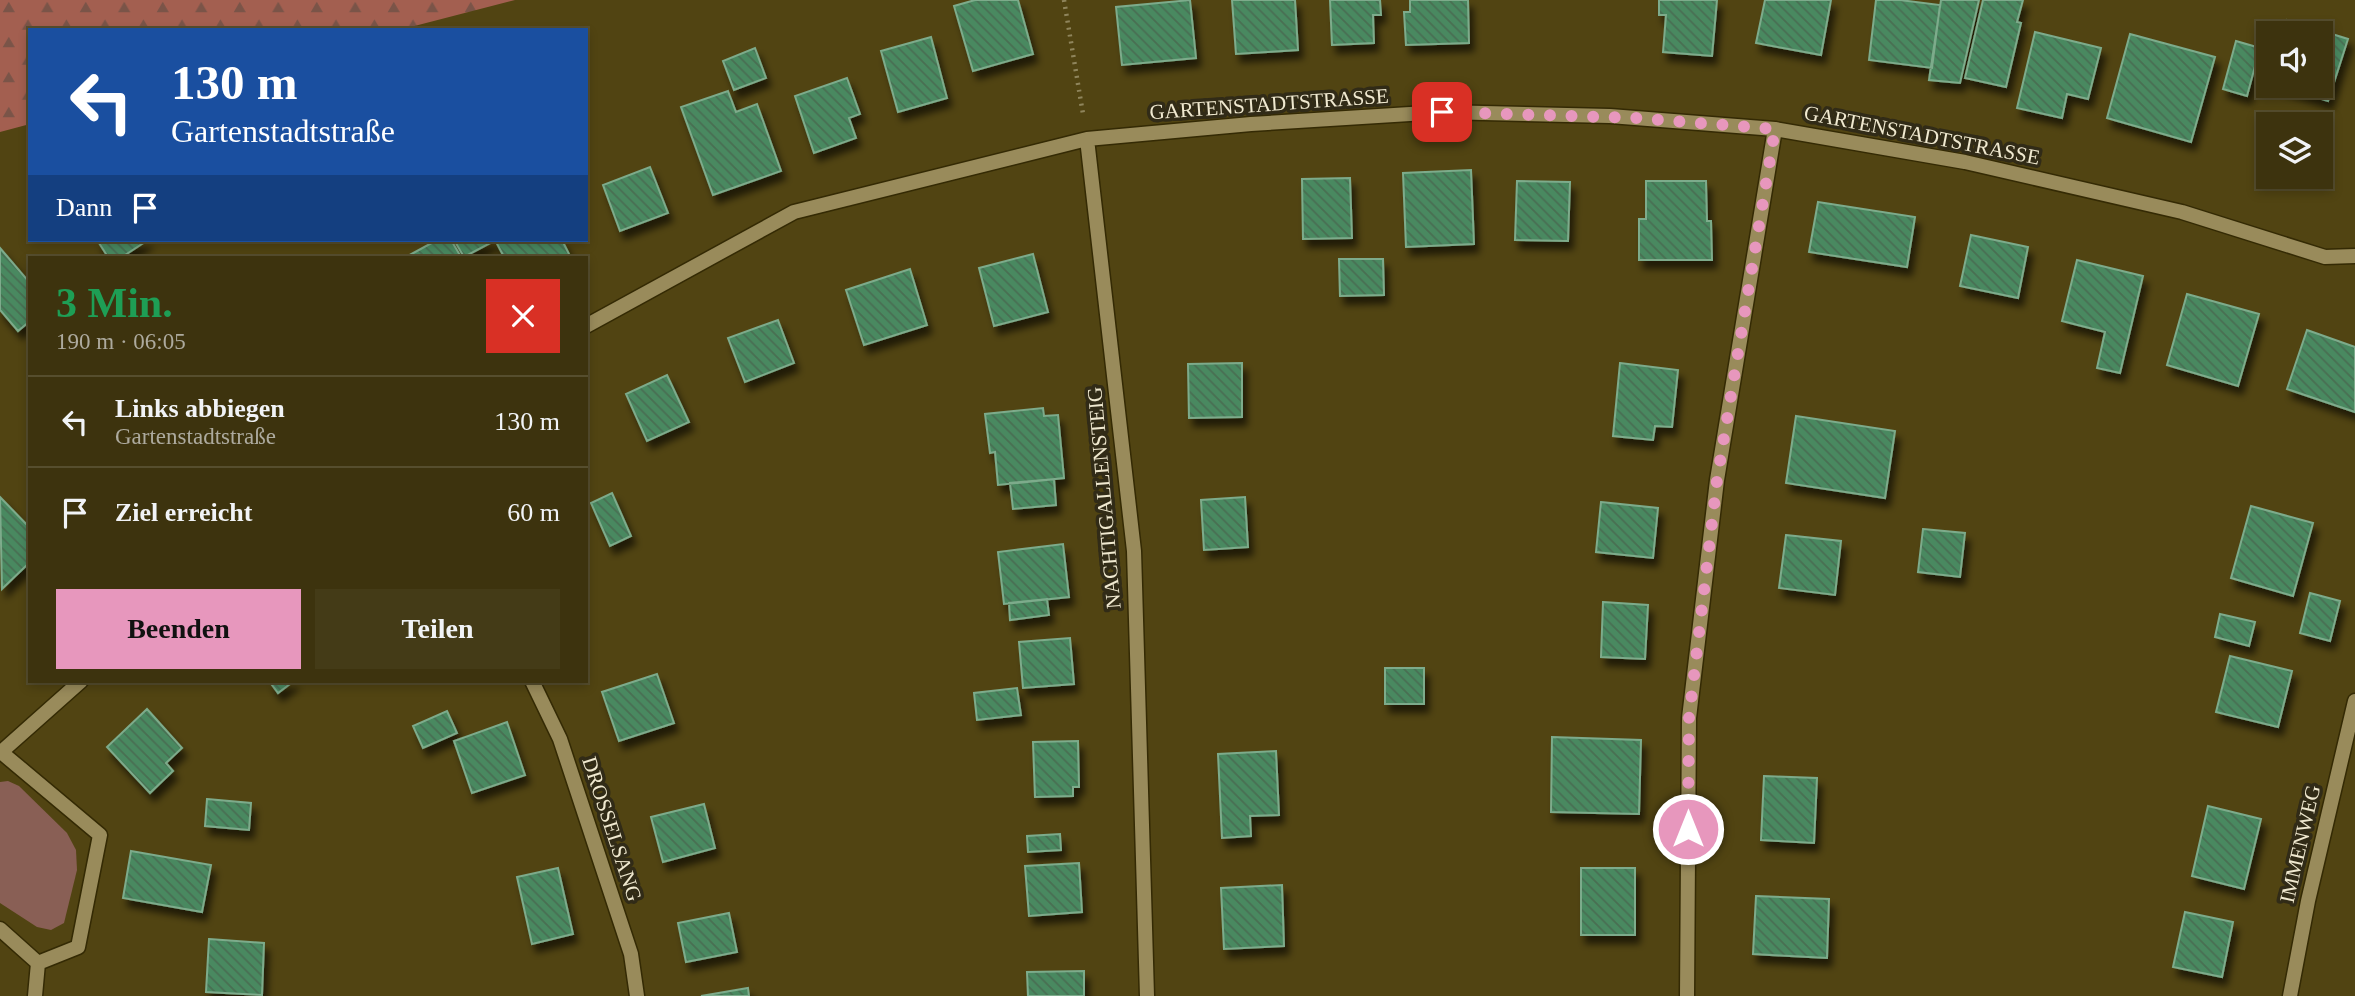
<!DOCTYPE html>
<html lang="de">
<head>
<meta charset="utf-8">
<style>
  :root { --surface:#3d330e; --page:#443b17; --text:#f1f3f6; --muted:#adaa9e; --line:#564e2e; --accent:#e797bd }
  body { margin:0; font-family:Georgia,serif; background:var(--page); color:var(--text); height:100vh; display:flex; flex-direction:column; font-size:26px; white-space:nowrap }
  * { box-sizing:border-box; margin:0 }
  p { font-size:23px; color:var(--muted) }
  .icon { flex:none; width:38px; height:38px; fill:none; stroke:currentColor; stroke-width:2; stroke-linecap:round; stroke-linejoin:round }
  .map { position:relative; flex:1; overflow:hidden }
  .details { position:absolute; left:28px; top:256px; width:560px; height:427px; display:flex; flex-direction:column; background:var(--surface); border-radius:0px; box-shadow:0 4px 10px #0003,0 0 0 2px var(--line) }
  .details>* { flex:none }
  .top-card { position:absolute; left:28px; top:28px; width:560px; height:214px; border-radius:0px; box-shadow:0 4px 10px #0003,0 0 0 2px var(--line); background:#1a4fa0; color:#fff; overflow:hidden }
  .controls { position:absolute; left:2256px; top:21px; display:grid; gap:14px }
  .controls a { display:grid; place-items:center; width:77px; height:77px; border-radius:0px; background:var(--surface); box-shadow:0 4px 10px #0003,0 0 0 2px var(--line); font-size:35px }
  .pin { position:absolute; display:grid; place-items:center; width:60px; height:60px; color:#fff; margin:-30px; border-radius:14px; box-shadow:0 4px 10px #0006 }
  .me { position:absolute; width:77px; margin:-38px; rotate:0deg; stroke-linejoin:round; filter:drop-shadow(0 0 5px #0008) }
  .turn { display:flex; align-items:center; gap:24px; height:147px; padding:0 28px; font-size:32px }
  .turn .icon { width:91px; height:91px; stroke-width:2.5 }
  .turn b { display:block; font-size:49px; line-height:60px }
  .then { display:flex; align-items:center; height:66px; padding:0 28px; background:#0003; gap:14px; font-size:26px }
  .round { display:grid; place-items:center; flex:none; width:74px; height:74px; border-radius:0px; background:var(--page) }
  .headline { display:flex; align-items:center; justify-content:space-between; height:119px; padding:0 28px }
  h1 { font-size:42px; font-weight:600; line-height:52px; color:#1e9e55 }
  .action { display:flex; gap:14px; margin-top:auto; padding:14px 28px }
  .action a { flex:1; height:80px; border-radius:0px; background:var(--accent); color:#111; font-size:28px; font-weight:600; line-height:80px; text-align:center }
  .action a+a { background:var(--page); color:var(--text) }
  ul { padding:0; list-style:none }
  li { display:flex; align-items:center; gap:21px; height:91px; padding:0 28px; border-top:2px solid var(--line) }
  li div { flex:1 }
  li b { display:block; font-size:26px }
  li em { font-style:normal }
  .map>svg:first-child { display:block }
  .grass { fill:#895f55 }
  .forest { fill:url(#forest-firs) }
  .building { fill:url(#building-back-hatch); stroke:#7dab8b; stroke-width:2; filter:url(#shadow) }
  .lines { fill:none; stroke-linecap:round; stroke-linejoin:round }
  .street-casing { stroke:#342a04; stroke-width:17 }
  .path { stroke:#8f855c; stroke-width:4.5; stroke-dasharray:2 5; stroke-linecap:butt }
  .street { stroke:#998b5b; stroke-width:14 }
  .route { stroke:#e797bd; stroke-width:12; stroke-dasharray:0 21.6 }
  .labels { text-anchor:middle; stroke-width:7; stroke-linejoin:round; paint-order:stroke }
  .street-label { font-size:21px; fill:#f0e9d0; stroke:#312b17 }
</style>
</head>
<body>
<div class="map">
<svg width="2355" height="996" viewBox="0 0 2355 996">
  <defs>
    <pattern id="forest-firs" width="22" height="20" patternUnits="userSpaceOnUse" patternTransform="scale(1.75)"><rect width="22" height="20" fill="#a35f50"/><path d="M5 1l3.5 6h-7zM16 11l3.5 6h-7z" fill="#7a5448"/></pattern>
    <pattern id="building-back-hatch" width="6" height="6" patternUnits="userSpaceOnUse" patternTransform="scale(1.75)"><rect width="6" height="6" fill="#4a8960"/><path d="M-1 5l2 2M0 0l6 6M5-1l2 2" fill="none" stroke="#496e52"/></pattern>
    <filter id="shadow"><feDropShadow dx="4.5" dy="8" stdDeviation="3.5" flood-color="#0009"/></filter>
  </defs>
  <rect width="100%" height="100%" fill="#514412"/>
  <!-- grass -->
  <path class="grass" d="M 8,781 L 19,786 L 67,833 L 76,850 L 77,870 L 64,923 L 51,930 L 37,927 L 0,903 L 0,782 Z"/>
  <!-- forest -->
  <path class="forest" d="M 0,0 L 515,0 L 399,30 L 30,30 L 30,124 L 0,132 Z"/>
  <!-- building -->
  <path class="building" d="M 975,0 L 1018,0 L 1033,54 L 973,71 L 954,6 Z
    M 1190,0 L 1196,58 L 1122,65 L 1116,7 Z
    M 1232,0 L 1295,0 L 1298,50 L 1236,54 Z
    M 1330,0 L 1380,0 L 1381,15 L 1373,15 L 1374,43 L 1332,45 Z
    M 1410,0 L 1468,0 L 1469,43 L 1406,45 L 1404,12 L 1410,12 Z
    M 1659,0 L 1717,0 L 1712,56 L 1663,52 L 1666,15 L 1659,15 Z
    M 1765,0 L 1831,0 L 1821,55 L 1756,43 Z
    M 1876,0 L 1900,0 L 1940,5 L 1932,68 L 1869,60 Z
    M 1941,0 L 1979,0 L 1960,83 L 1929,80 Z
    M 1983,0 L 2023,0 L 2017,22 L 2021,23 L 2006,87 L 1965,78 Z
    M 2287,20 L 2348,39 L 2328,101 L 2280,86 L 2320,86 L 2320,33 L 2282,33 Z
    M 2035,32 L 2101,48 L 2088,99 L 2067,94 L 2062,118 L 2017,108 Z
    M 2130,34 L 2215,57 L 2191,142 L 2107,118 Z
    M 931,37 L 947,98 L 898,112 L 881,51 Z
    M 2236,41 L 2260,48 L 2247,96 L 2223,89 Z
    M 755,48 L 766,78 L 734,90 L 723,61 Z
    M 847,78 L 860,114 L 849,118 L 856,138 L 814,153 L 795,96 Z
    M 728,91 L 736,112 L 757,104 L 781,171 L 713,195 L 681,107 Z
    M 650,167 L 668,213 L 620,231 L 603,185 Z
    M 1471,170 L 1474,244 L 1406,247 L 1403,173 Z
    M 1350,178 L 1352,238 L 1303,239 L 1302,179 Z
    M 1517,181 L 1570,182 L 1568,241 L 1515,240 Z
    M 1646,181 L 1706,181 L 1707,221 L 1711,221 L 1712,260 L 1639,260 L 1639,219 L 1646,219 Z
    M 1818,202 L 1915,217 L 1907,267 L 1809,252 Z
    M 1971,235 L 2028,247 L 2018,298 L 1960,286 Z
    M 97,240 L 148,240 L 122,257 L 108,257 Z
    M 437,240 L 451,240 L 461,257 L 406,257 Z
    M 454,240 L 496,240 L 464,257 Z
    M 495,240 L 562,240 L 570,256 L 504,257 Z
    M 0,248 L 30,283 L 30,321 L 18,331 L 0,310 Z
    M 1033,254 L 1048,312 L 994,326 L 979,268 Z
    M 1339,259 L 1383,259 L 1384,295 L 1340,296 Z
    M 2077,260 L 2143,276 L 2120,373 L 2097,368 L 2105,332 L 2062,321 Z
    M 910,269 L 927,325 L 864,345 L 846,290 Z
    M 2187,294 L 2259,314 L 2238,386 L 2167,365 Z
    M 778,320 L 794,363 L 745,382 L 728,338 Z
    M 2307,330 L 2355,347 L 2355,412 L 2287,389 Z
    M 1242,363 L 1242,417 L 1189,418 L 1188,364 Z
    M 1620,363 L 1678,370 L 1672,427 L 1655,426 L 1653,440 L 1613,436 Z
    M 667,375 L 689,422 L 647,441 L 626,394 Z
    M 1043,408 L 1044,416 L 1058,415 L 1064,478 L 998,485 L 995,452 L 990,453 L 985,414 Z
    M 1796,416 L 1895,431 L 1885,498 L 1786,483 Z
    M 1054,479 L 1056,505 L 1013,509 L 1010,483 Z
    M 612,493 L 631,536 L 610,546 L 591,503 Z
    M 0,497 L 30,528 L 30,562 L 2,589 Z
    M 1245,497 L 1248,547 L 1204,550 L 1201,500 Z
    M 1601,502 L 1658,508 L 1653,558 L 1596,552 Z
    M 2251,506 L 2313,523 L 2293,596 L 2231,578 Z
    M 1923,529 L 1965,533 L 1960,577 L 1918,572 Z
    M 1786,535 L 1841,541 L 1835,595 L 1779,588 Z
    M 1063,544 L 1069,597 L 1004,604 L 998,552 Z
    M 2310,593 L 2340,601 L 2330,641 L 2300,633 Z
    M 1047,599 L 1049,615 L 1010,620 L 1009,603 Z
    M 1603,602 L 1648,605 L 1645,659 L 1601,657 Z
    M 2220,614 L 2255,622 L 2249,646 L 2215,637 Z
    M 1070,638 L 1074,684 L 1023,688 L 1019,642 Z
    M 2230,656 L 2292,671 L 2278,727 L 2216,712 Z
    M 1385,668 L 1424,668 L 1424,704 L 1385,704 Z
    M 657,674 L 674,723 L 619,741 L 602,692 Z
    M 269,681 L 294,681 L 278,693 Z
    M 1017,688 L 1021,715 L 977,720 L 974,693 Z
    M 147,709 L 182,748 L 166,763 L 173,771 L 150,793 L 107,747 Z
    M 447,711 L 457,733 L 423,748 L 413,726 Z
    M 507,722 L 525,775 L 472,793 L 454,741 Z
    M 1552,737 L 1641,740 L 1639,814 L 1551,812 Z
    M 1078,741 L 1079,787 L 1073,787 L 1073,796 L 1035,797 L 1033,742 Z
    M 1276,751 L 1279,815 L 1250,816 L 1251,836 L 1222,838 L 1218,754 Z
    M 1764,776 L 1817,778 L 1814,843 L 1761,840 Z
    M 207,799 L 251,803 L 249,830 L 205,826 Z
    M 704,804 L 715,848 L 663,862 L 651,817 Z
    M 2208,806 L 2261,819 L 2244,889 L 2192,876 Z
    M 1060,834 L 1061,850 L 1028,852 L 1027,836 Z
    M 131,851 L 211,865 L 202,912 L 123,898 Z
    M 1079,863 L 1082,912 L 1029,916 L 1025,866 Z
    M 558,868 L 573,934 L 532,944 L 517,877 Z
    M 1581,868 L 1635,868 L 1635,935 L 1581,935 Z
    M 1282,885 L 1284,946 L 1224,949 L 1221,888 Z
    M 1756,896 L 1829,899 L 1827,958 L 1753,954 Z
    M 2185,912 L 2233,922 L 2222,977 L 2173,967 Z
    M 729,913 L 737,952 L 686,962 L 678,923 Z
    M 209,939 L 264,943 L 262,995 L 206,992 Z
    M 1084,971 L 1084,996 L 1028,996 L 1027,972 Z
    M 748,988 L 749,996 L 701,996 Z"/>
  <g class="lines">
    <defs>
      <path id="street" d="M 1087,139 L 1134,551 L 1147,996
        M 586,326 L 794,212 L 1087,139 L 1251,124 L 1442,112 L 1610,116 L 1775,129 L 1965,162 L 2182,212 L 2325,257 L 2355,256
        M 532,681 L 560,739 L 631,954 L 637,996
        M 1,752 L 100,835 L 78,947 L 38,963
        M 0,753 L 81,681
        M 0,929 L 38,963
        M 35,996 L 38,963
        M 1687,996 L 1689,718 L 1717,480 L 1775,129
        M 2290,996 L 2308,901 L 2355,701"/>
    </defs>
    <!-- street casing -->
    <use href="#street" class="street-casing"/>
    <!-- path -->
    <path class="path" d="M 1064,0 L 1083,114"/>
    <!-- street -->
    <use href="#street" class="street"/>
  </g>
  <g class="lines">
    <!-- route -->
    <path class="route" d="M 1442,112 L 1636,118 L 1775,129 L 1717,480 L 1689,718 L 1688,829"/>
  </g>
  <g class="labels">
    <!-- street labels -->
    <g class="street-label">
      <text transform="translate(1269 104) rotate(-4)" y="7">GARTENSTADTSTRASSE</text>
      <text transform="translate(1922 135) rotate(11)" y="7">GARTENSTADTSTRASSE</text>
      <text transform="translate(1104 498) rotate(-95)" y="7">NACHTIGALLENSTEIG</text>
      <text transform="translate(612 829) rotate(72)" y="7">DROSSELSANG</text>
      <text transform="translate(2300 844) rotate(-77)" y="7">IMMENWEG</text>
    </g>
  </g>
</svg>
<div class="controls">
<a><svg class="icon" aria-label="sound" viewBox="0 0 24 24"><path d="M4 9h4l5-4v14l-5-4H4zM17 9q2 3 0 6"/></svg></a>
<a><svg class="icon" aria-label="layers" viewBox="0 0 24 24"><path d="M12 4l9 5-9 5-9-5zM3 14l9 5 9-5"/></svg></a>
</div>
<div class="pin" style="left:1442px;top:112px;background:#d93025"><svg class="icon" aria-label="arrive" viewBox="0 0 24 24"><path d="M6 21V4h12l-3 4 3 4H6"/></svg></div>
<svg class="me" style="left:1688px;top:829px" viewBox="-20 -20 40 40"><circle r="17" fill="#e797bd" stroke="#fff" stroke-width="3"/><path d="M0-11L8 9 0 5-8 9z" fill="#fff"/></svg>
<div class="top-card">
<div class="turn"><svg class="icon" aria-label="left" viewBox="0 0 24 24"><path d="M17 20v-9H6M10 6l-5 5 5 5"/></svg><div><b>130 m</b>Gartenstadtstraße</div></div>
<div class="then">Dann<svg class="icon" aria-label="arrive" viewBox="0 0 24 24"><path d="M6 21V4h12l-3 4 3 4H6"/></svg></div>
</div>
<section class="details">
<div class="headline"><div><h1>3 Min.</h1><p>190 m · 06:05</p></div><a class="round" style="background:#d93025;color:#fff"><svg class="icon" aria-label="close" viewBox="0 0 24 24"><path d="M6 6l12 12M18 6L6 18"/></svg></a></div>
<ul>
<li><svg class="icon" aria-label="left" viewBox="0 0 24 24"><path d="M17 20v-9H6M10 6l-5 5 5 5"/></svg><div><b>Links abbiegen</b><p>Gartenstadtstraße</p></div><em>130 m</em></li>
<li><svg class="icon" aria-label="arrive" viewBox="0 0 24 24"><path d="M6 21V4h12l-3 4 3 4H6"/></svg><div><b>Ziel erreicht</b></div><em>60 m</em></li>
</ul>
<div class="action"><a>Beenden</a><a>Teilen</a></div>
</section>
</div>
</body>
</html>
